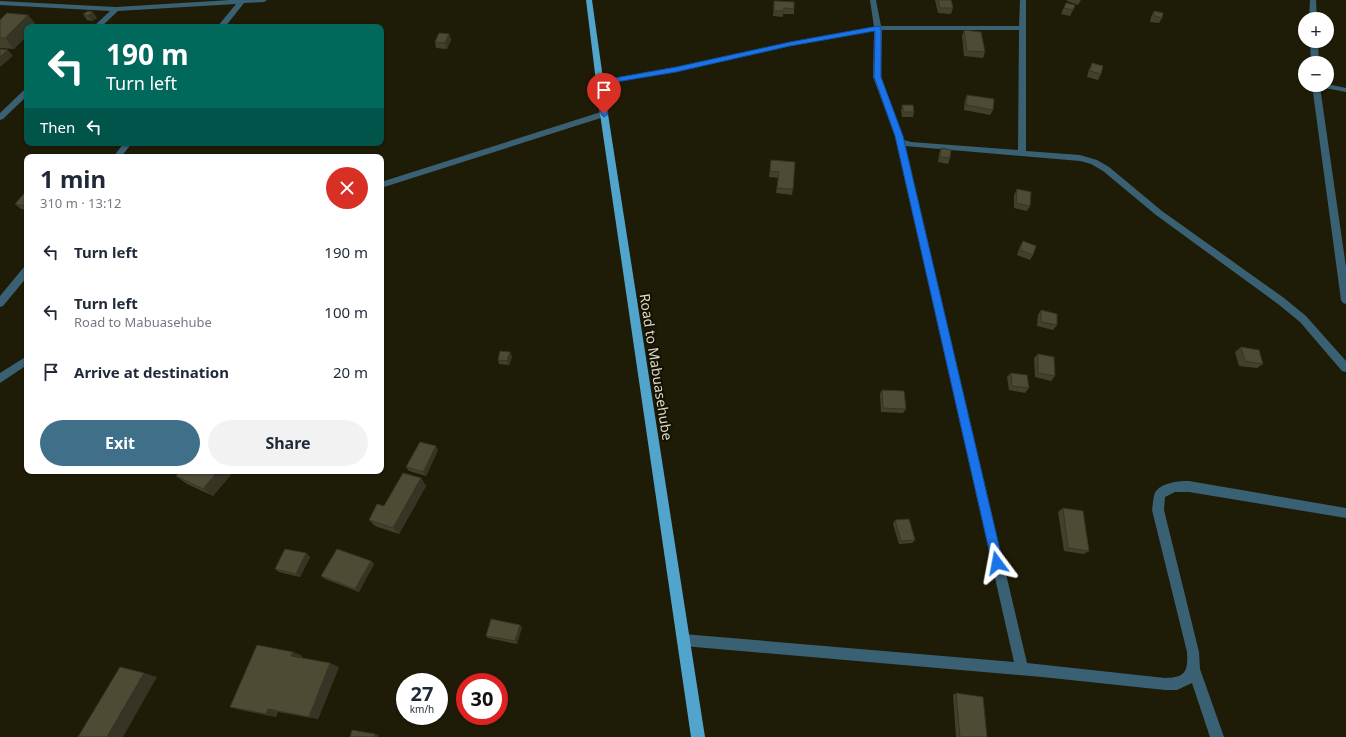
<!DOCTYPE html>
<html lang="en">
<head>
<meta charset="utf-8">
<style>
  :root { --surface:#fff; --page:#f2f2f3; --text:#1f2937; --muted:#747a83; --accent:#406f8a }
  body { margin:0; font-family:"Noto Sans",sans-serif; background:var(--page); color:var(--text); height:100vh; display:flex; flex-direction:column; font-size:15px; white-space:nowrap }
  * { box-sizing:border-box; margin:0 }
  p { font-size:13px; color:var(--muted) }
  .icon { flex:none; width:22px; height:22px; fill:none; stroke:currentColor; stroke-width:2; stroke-linecap:round; stroke-linejoin:round }
  .map { position:relative; flex:1; overflow:hidden }
  .details { position:absolute; left:24px; top:154px; width:360px; height:320px; display:flex; flex-direction:column; background:var(--surface); border-radius:8px; box-shadow:0 1px 3px #0004 }
  .details>* { flex:none }
  .guide { position:absolute; left:24px; top:24px; width:360px; height:122px; border-radius:8px; box-shadow:0 1px 3px #0004; background:#00695c; color:#fff; overflow:hidden }
  .fabs { position:absolute; left:1298px; top:12px; display:grid; gap:8px }
  .fabs a { display:grid; place-items:center; width:36px; height:36px; border-radius:50%; background:var(--surface); box-shadow:0 1px 3px #0004; font-size:20px }
  .speed { position:absolute; left:396px; top:673px; display:flex; gap:8px; font-size:20px; font-weight:700; text-align:center }
  .speed>* { display:grid; place-content:center; width:52px; height:52px; border-radius:50%; background:var(--surface); box-shadow:0 1px 3px #0004; line-height:1 }
  .speed small { font-size:10px; font-weight:400 }
  .speed .limit { border:6px solid #d22; background:#fff; color:#111 }
  .pin { position:absolute; display:grid; place-items:center; width:34px; height:34px; color:#fff; margin:-41px -17px; border-radius:50% 50% 50% 0; rotate:-45deg; box-shadow:0 0 4px #0007 }
  .pin .icon { rotate:45deg }
  .me { position:absolute; width:44px; margin:-22px; rotate:347deg; stroke-linejoin:round; filter:drop-shadow(0 0 3px #0008) }
  .turn { display:flex; align-items:center; gap:14px; height:84px; padding:0 16px; font-size:18px }
  .turn .icon { width:52px; height:52px; stroke-width:2.5 }
  .turn b { display:block; font-size:28px; line-height:34px }
  .then { display:flex; align-items:center; height:38px; padding:0 16px; background:#0003; gap:8px; font-size:15px }
  .round { display:grid; place-items:center; flex:none; width:42px; height:42px; border-radius:21px; background:var(--page) }
  .summary { display:flex; align-items:center; justify-content:space-between; height:68px; padding:0 16px }
  h1 { font-size:24px; font-weight:700; line-height:30px }
  .cta { display:flex; gap:8px; margin-top:auto; padding:8px 16px }
  .cta a { flex:1; height:46px; border-radius:24px; background:var(--accent); color:#fff; font-size:16px; font-weight:700; line-height:46px; text-align:center }
  .cta a+a { background:var(--page); color:var(--text) }
  ul { padding:0; list-style:none }
  li { display:flex; align-items:center; gap:12px; height:60px; padding:0 16px }
  li div { flex:1 }
  li b { display:block; font-size:15px }
  li em { font-style:normal }
  .map>svg:first-child { display:block }
  .lines { fill:none; stroke-linecap:round; stroke-linejoin:round }
  .minor { fill:#3a6073; fill-rule:evenodd }
  .major { fill:#51a5cd; fill-rule:evenodd }
  .wall { fill:#42402d }
  .shaded-wall { fill:#363424 }
  .building { fill:#4d4b34; stroke:#363424 }
  .route { fill:#1a73e8; stroke:#114b97 }
  .labels { text-anchor:middle; stroke-width:4; stroke-linejoin:round; paint-order:stroke }
  .street-label { font-size:14px; fill:#dbdacc; stroke:#151201 }
</style>
</head>
<body>
<div class="map">
<svg width="1346" height="737" viewBox="0 0 1346 737">
  <rect width="100%" height="100%" fill="#1e1b06"/>
  <g class="lines">
    <!-- minor -->
    <path class="minor" d="M 230,0 L 267,0 L 264,2 L 244,3 L 225,27 L 217,27 L 236,4 L 118,11 L 101,27 L 93,27 L 110,11 L 0,5 L 0,1 L 116,7 Z
      M 870,0 L 876,0 L 881,26 L 1019,26 L 1020,0 L 1026,0 L 1026,151 L 1080,155 L 1097,160 L 1109,167 L 1162,211 L 1284,298 L 1306,316 L 1346,361 L 1346,372 L 1342,371 L 1300,322 L 1278,304 L 1156,215 L 1103,171 L 1091,164 L 1080,161 L 905,146 L 1027,663 L 1165,678 C 1186,678 1188,671 1187,652 L 1152,510 C 1153,505 1153,495 1156,491 C 1163,482 1179,481 1189,481 L 1346,508 L 1346,518 L 1189,492 L 1175,492 L 1165,497 L 1164,510 L 1199,652 L 1200,669 L 1224,737 L 1210,737 L 1192,683 L 1177,690 L 1165,690 L 1042,677 L 683,646 L 679,644 L 677,640 L 679,636 L 683,634 L 1014,662 L 895,136 L 873,77 L 874,31 L 790,46 L 676,72 L 600,84 L 596,82 L 600,80 L 676,68 L 790,42 L 874,27 ZM 882,30 L 1019,30 L 1018,150 L 911,142 L 904,140 L 881,77 Z
      M 1310,0 L 1316,0 L 1317,19 L 1309,19 Z
      M 1310,41 L 1318,41 L 1319,63 L 1311,63 Z
      M 1327,84 L 1346,88 L 1346,92 L 1320,87 L 1346,267 L 1346,304 L 1343,303 L 1341,300 L 1312,85 L 1327,85 Z
      M 24,90 L 27,90 L 27,96 L 3,119 L 0,120 L 0,113 Z
      M 604,111 L 608,114 L 607,116 L 381,188 L 381,182 Z
      M 124,143 L 132,143 L 121,157 L 113,157 Z
      M 27,266 L 27,277 L 3,306 L 0,307 L 0,296 L 24,267 Z
      M 27,356 L 27,365 L 0,383 L 0,373 Z"/>
    <!-- major -->
    <path class="major" d="M 586,0 L 592,0 L 608,114 L 705,737 L 691,737 L 600,114 Z"/>
  </g>
  <!-- wall -->
  <path class="wall" d="M 935,0 L 951,0 L 953,8 L 951,14 L 938,13 Z
    M 1067,0 L 1081,0 L 1078,5 L 1067,1 Z
    M 774,1 L 794,9 L 794,14 L 783,14 L 783,17 L 773,16 Z
    M 1066,3 L 1073,10 L 1070,16 L 1061,14 Z
    M 1154,11 L 1162,18 L 1159,23 L 1150,22 L 1151,17 Z
    M 83,14 L 97,18 L 92,21 L 87,20 Z
    M 28,15 L 37,26 L 36,27 L 27,27 L 14,49 L 0,48 L 0,20 Z
    M 964,30 L 985,52 L 983,58 L 964,56 L 962,36 Z
    M 449,34 L 451,40 L 447,49 L 436,48 L 435,42 Z
    M 1092,63 L 1101,74 L 1098,80 L 1087,77 L 1089,69 Z
    M 967,95 L 993,110 L 990,115 L 964,110 L 965,100 Z
    M 902,105 L 914,112 L 913,117 L 902,117 L 901,111 Z
    M 941,148 L 950,158 L 948,164 L 938,162 L 939,154 Z
    M 771,160 L 793,189 L 792,195 L 776,193 L 778,178 L 769,177 Z
    M 1017,189 L 1030,206 L 1027,211 L 1014,208 L 1014,195 Z
    M 27,190 L 27,210 L 21,209 L 15,204 Z
    M 1023,241 L 1033,255 L 1030,260 L 1017,255 L 1020,246 Z
    M 1041,310 L 1057,325 L 1053,330 L 1037,326 L 1038,315 Z
    M 1241,347 L 1263,364 L 1257,368 L 1239,366 L 1235,352 Z
    M 510,352 L 512,357 L 509,365 L 499,364 L 498,360 Z
    M 1038,354 L 1055,376 L 1051,381 L 1035,377 L 1034,358 Z
    M 1011,373 L 1029,388 L 1025,393 L 1009,390 L 1007,377 Z
    M 882,390 L 906,409 L 903,413 L 881,412 L 880,394 Z
    M 438,450 L 426,476 L 409,471 L 406,467 Z
    M 181,471 L 234,471 L 213,496 L 187,484 L 176,476 Z
    M 421,478 L 426,486 L 399,534 L 375,526 L 369,520 L 384,506 Z
    M 1063,508 L 1089,551 L 1084,554 L 1064,551 L 1058,512 Z
    M 895,520 L 915,540 L 912,543 L 899,544 L 893,524 Z
    M 306,553 L 310,557 L 300,577 L 279,572 L 275,569 Z
    M 371,561 L 374,564 L 359,592 L 325,579 L 321,576 Z
    M 522,627 L 517,644 L 488,638 L 486,636 Z
    M 293,652 L 302,656 L 301,658 L 339,667 L 318,719 L 278,712 L 276,717 L 241,710 L 230,707 Z
    M 956,693 L 987,737 L 956,737 L 953,695 Z"/>
  <!-- shaded-wall -->
  <path class="shaded-wall" d="M 93,12 L 97,18 L 92,21 L 88,16 Z
    M 28,15 L 37,26 L 36,27 L 27,27 L 27,36 L 14,49 L 5,38 Z
    M 449,34 L 451,40 L 447,49 L 445,43 Z
    M 8,50 L 13,56 L 0,67 L 0,57 Z
    M 510,352 L 512,357 L 509,365 L 507,361 Z
    M 436,446 L 438,450 L 426,476 L 423,472 Z
    M 218,471 L 234,471 L 213,496 L 203,489 Z
    M 421,478 L 426,486 L 399,534 L 393,528 Z
    M 306,553 L 310,557 L 300,577 L 296,574 Z
    M 371,561 L 374,564 L 359,592 L 355,589 Z
    M 520,625 L 522,627 L 517,644 L 515,641 Z
    M 293,652 L 302,656 L 300,660 L 291,656 Z
    M 330,663 L 339,667 L 318,719 L 309,717 Z
    M 144,673 L 157,677 L 123,737 L 107,737 Z
    M 268,709 L 278,712 L 276,717 L 266,714 Z
    M 375,734 L 379,735 L 378,737 L 374,737 Z"/>
  <!-- building -->
  <path class="building" d="M 938,0 L 951,0 L 953,8 L 940,8 Z
    M 774,1 L 794,2 L 794,9 L 784,8 L 784,11 L 774,11 Z
    M 1066,3 L 1075,5 L 1073,10 L 1064,8 Z
    M 88,11 L 93,12 L 88,16 L 83,14 Z
    M 1154,11 L 1163,13 L 1162,18 L 1154,16 Z
    M 7,13 L 28,15 L 5,38 L 0,38 L 0,20 Z
    M 964,30 L 981,32 L 985,52 L 967,51 Z
    M 439,33 L 449,34 L 445,43 L 435,42 Z
    M 0,49 L 8,50 L 0,57 Z
    M 1092,63 L 1103,66 L 1101,74 L 1090,71 Z
    M 967,95 L 994,99 L 993,110 L 966,105 Z
    M 902,105 L 913,105 L 914,112 L 904,112 Z
    M 941,148 L 951,150 L 950,158 L 940,157 Z
    M 195,156 L 206,157 L 194,157 Z
    M 771,160 L 795,162 L 793,189 L 777,188 L 779,172 L 770,171 Z
    M 1017,189 L 1031,192 L 1030,206 L 1016,203 Z
    M 27,190 L 27,206 L 15,204 Z
    M 1023,241 L 1036,246 L 1033,255 L 1020,250 Z
    M 1041,310 L 1057,314 L 1057,325 L 1041,322 Z
    M 1241,347 L 1259,350 L 1263,364 L 1245,361 Z
    M 500,351 L 510,352 L 507,361 L 498,360 Z
    M 1038,354 L 1054,357 L 1055,376 L 1038,373 Z
    M 1011,373 L 1027,375 L 1029,388 L 1012,386 Z
    M 882,390 L 904,391 L 906,409 L 883,408 Z
    M 420,442 L 436,446 L 423,472 L 406,467 Z
    M 181,471 L 218,471 L 203,489 L 176,476 Z
    M 403,473 L 421,478 L 393,528 L 369,520 L 377,504 L 384,506 Z
    M 1063,508 L 1083,511 L 1089,551 L 1068,548 Z
    M 909,519 L 915,540 L 901,541 L 895,520 Z
    M 285,549 L 306,553 L 296,574 L 275,569 Z
    M 337,549 L 371,561 L 355,589 L 321,576 Z
    M 491,619 L 520,625 L 515,641 L 486,636 Z
    M 257,645 L 293,652 L 291,656 L 330,663 L 309,717 L 268,709 L 266,714 L 230,707 Z
    M 120,667 L 144,673 L 107,737 L 78,737 Z
    M 956,693 L 983,697 L 987,737 L 960,737 Z
    M 352,730 L 375,734 L 374,737 L 350,737 Z"/>
  <!-- route -->
  <path class="route" d="M 878,26 L 881,28 L 881,77 L 903,136 L 1003,563 L 1001,566 L 997,568 L 994,566 L 992,563 L 895,136 L 874,77 L 875,31 L 790,46 L 676,72 L 604,84 L 608,114 L 604,117 L 601,114 L 598,81 L 676,67 L 790,42 Z"/>
  <g class="labels">
    <!-- street labels -->
    <g class="street-label">
      <text transform="translate(656 367) rotate(81)" y="5">Road to Mabuasehube</text>
    </g>
  </g>
</svg>
<div class="fabs">
<a>+</a>
<a>−</a>
</div>
<div class="speed"><div>27<small>km/h</small></div><div class="limit">30</div></div>
<div class="pin" style="left:604px;top:114px;background:#d93025"><svg class="icon" aria-label="arrive" viewBox="0 0 24 24"><path d="M6 21V4h12l-3 4 3 4H6"/></svg></div>
<svg class="me" style="left:997px;top:563px" viewBox="-20 -20 40 40"><path d="M0-17L14 15 0 8-14 15z" fill="#1a73e8" stroke="#fff" stroke-width="4"/></svg>
<div class="guide">
<div class="turn"><svg class="icon" aria-label="left" viewBox="0 0 24 24"><path d="M17 20v-9H6M10 6l-5 5 5 5"/></svg><div><b>190 m</b>Turn left</div></div>
<div class="then">Then<svg class="icon" aria-label="left" viewBox="0 0 24 24"><path d="M17 20v-9H6M10 6l-5 5 5 5"/></svg></div>
</div>
<section class="details">
<div class="summary"><div><h1>1 min</h1><p>310 m · 13:12</p></div><a class="round" style="background:#d93025;color:#fff"><svg class="icon" aria-label="close" viewBox="0 0 24 24"><path d="M6 6l12 12M18 6L6 18"/></svg></a></div>
<ul>
<li><svg class="icon" aria-label="left" viewBox="0 0 24 24"><path d="M17 20v-9H6M10 6l-5 5 5 5"/></svg><div><b>Turn left</b></div><em>190 m</em></li>
<li><svg class="icon" aria-label="left" viewBox="0 0 24 24"><path d="M17 20v-9H6M10 6l-5 5 5 5"/></svg><div><b>Turn left</b><p>Road to Mabuasehube</p></div><em>100 m</em></li>
<li><svg class="icon" aria-label="arrive" viewBox="0 0 24 24"><path d="M6 21V4h12l-3 4 3 4H6"/></svg><div><b>Arrive at destination</b></div><em>20 m</em></li>
</ul>
<div class="cta"><a>Exit</a><a>Share</a></div>
</section>
</div>
</body>
</html>
